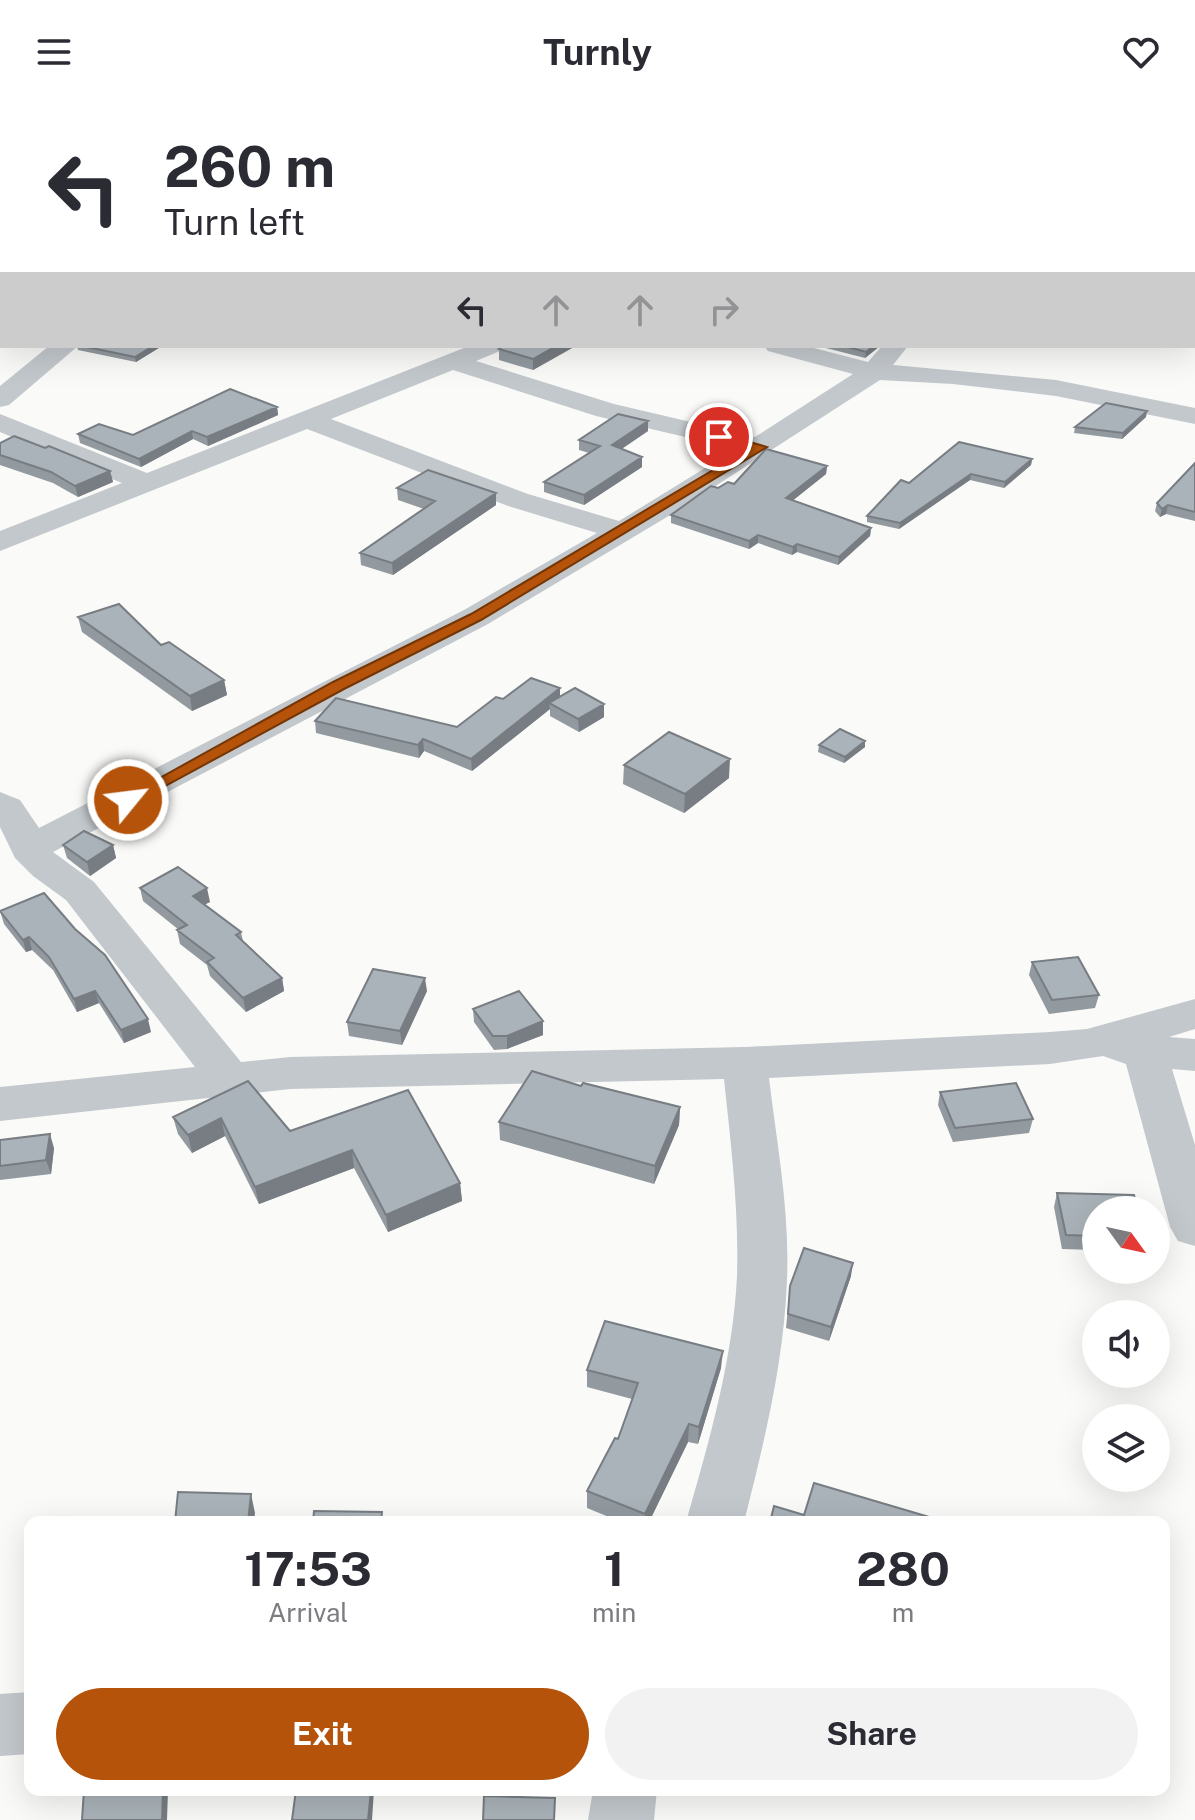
<!DOCTYPE html>
<html lang="en">
<head>
<meta charset="utf-8">
<style>
  :root { --surface:#fff; --page:#f2f2f3; --text:#2b2b33; --muted:#7c7c81; --accent:#b45309 }
  body { margin:0; font-family:"Public Sans",sans-serif; background:var(--page); color:var(--text); height:100vh; display:flex; flex-direction:column; font-size:30px; white-space:nowrap }
  * { box-sizing:border-box; margin:0 }
  p { font-size:26px; color:var(--muted) }
  .icon { flex:none; width:44px; height:44px; fill:none; stroke:currentColor; stroke-width:2; stroke-linecap:round; stroke-linejoin:round }
  .map { position:relative; flex:1; overflow:hidden }
  .details { position:absolute; left:24px; top:1412px; width:1146px; height:280px; display:flex; flex-direction:column; background:var(--surface); border-radius:16px; box-shadow:0 8px 32px #0002 }
  .details>* { flex:none }
  .hud { position:absolute; left:0px; top:0px; width:1196px; height:244px; box-shadow:0 8px 32px #0002; background:#fff; color:var(--text); overflow:hidden }
  .needle { width:52px; rotate:123deg }
  .controls { position:absolute; left:1082px; top:1092px; display:grid; gap:16px }
  .controls a { display:grid; place-items:center; width:88px; height:88px; border-radius:50%; background:var(--surface); box-shadow:0 8px 32px #0002; font-size:40px }
  .pin { position:absolute; display:grid; place-items:center; width:68px; height:68px; color:#fff; margin:-34px; border:4px solid #fff; border-radius:50%; box-shadow:0 2px 8px #0007 }
  .me { position:absolute; width:88px; margin:-44px; rotate:61deg; stroke-linejoin:round; filter:drop-shadow(0 0 6px #0008) }
  .turn { display:flex; align-items:center; gap:28px; height:168px; padding:0 32px; font-size:36px }
  .turn .icon { width:104px; height:104px; stroke-width:2.5 }
  .turn b { display:block; font-size:56px; line-height:68px }
  .lanes { display:flex; align-items:center; height:76px; padding:0 32px; background:#0003; justify-content:center; gap:40px; direction:ltr }
  .lanes .off { opacity:.35 }
  .eta { display:flex; justify-content:space-evenly; align-items:center; height:136px; text-align:center }
  .eta b { font-size:48px; font-weight:700; line-height:56px }
  .action { display:flex; gap:16px; margin-top:auto; padding:16px 32px }
  .action a { flex:1; height:92px; border-radius:48px; background:var(--accent); color:#fff; font-size:32px; font-weight:700; line-height:92px; text-align:center }
  .action a+a { background:var(--page); color:var(--text) }
  header { display:flex; justify-content:space-between; align-items:center; height:104px; padding:0 32px; background:var(--surface); font-size:36px; font-weight:700 }
  .map>svg:first-child { display:block }
  .lines { fill:none; stroke-linecap:round; stroke-linejoin:round }
  .minor { fill:#c3c8cc; fill-rule:evenodd }
  .wall { fill:#929a9f }
  .shaded-wall { fill:#777d82 }
  .building { fill:#aab3b9; stroke:#777d82; stroke-width:2 }
  .route { fill:#b45309; stroke:#753606; stroke-width:2 }
</style>
</head>
<body>
<header><svg class="icon" aria-label="menu" viewBox="0 0 24 24"><path d="M4 6h16M4 12h16M4 18h16"/></svg>Turnly<svg class="icon" aria-label="heart" viewBox="0 0 24 24"><path d="M12 20l-8-8c-3-5 5-10 8-4 3-6 11-1 8 4z"/></svg></header>
<div class="map">
<svg width="1195" height="1716" viewBox="0 0 1195 1716">
  <rect width="100%" height="100%" fill="#fafaf8"/>
  <g class="lines">
    <!-- minor -->
    <path class="minor" d="M 0,0 L 13,0 L 14,2 L 2,2 L 2,7 Z
      M 851,0 L 886,0 L 887,2 L 852,2 Z
      M 1194,31 L 1195,31 L 1195,43 L 1194,43 Z
      M 1194,80 L 1195,80 L 1195,92 L 1194,92 Z
      M 2,131 L 2,145 L 0,146 L 0,132 Z
      M 1194,152 L 1195,152 L 1195,166 L 1194,166 Z
      M 0,197 L 2,197 L 2,211 L 0,211 Z
      M 1194,219 L 1195,219 L 1195,233 L 1194,233 Z
      M 49,242 L 78,242 L 9,301 L 0,303 L 0,282 Z
      M 469,242 L 504,242 L 500,247 L 476,257 L 614,300 L 755,333 L 853,270 L 768,247 L 764,242 L 806,242 L 868,258 L 882,242 L 908,242 L 893,261 L 1056,276 L 1195,304 L 1195,320 L 1056,292 L 953,280 L 880,276 L 672,410 L 488,520 L 53,748 L 94,778 L 241,958 L 290,953 L 745,943 L 1050,928 L 1087,925 L 1195,895 L 1195,925 L 1169,933 L 1195,935 L 1195,967 L 1172,965 L 1195,1041 L 1195,1142 L 1178,1137 L 1170,1123 L 1126,960 L 1103,952 L 1050,960 L 769,974 C 777,1041 790,1108 787,1176 C 784,1258 764,1339 744,1418 L 686,1418 C 709,1338 733,1255 737,1172 C 739,1106 731,1041 724,975 L 290,985 L 0,1017 L 0,983 L 195,963 L 66,796 L 33,772 L 15,754 L 0,723 L 0,688 L 20,696 L 39,724 L 464,506 L 597,429 L 508,402 L 307,325 L 0,447 L 0,427 L 122,379 L 0,328 L 0,310 L 147,369 ZM 453,266 L 596,312 L 736,345 L 619,417 L 528,390 L 331,315 Z
      M 30,1588 L 30,1650 L 0,1652 L 0,1590 Z
      M 593,1686 L 657,1686 L 654,1716 L 588,1716 Z"/>
  </g>
  <!-- wall -->
  <path class="wall" d="M 77,242 L 162,242 L 136,258 L 78,246 Z
    M 504,242 L 572,242 L 572,244 L 533,266 L 499,256 L 499,245 Z
    M 818,242 L 880,242 L 865,254 Z
    M 277,303 L 278,311 L 208,342 L 193,335 L 141,363 L 80,339 L 78,330 L 133,331 Z
    M 1146,313 L 1122,335 L 1074,329 L 1075,323 Z
    M 648,327 L 622,345 L 642,363 L 584,401 L 544,388 L 544,378 L 589,349 L 579,346 L 579,336 Z
    M 0,339 L 110,367 L 113,378 L 78,393 L 53,379 L 0,361 Z
    M 1032,355 L 1031,361 L 1004,384 L 970,376 L 899,425 L 867,418 L 867,412 L 909,379 Z
    M 1195,359 L 1195,417 L 1166,410 L 1160,413 L 1155,407 L 1157,399 Z
    M 827,362 L 826,370 L 793,396 L 871,424 L 870,432 L 838,461 L 797,448 L 792,451 L 758,439 L 749,445 L 671,419 L 671,411 L 718,384 L 734,380 Z
    M 397,384 L 496,389 L 496,401 L 393,471 L 361,461 L 360,449 L 424,405 L 398,396 Z
    M 78,513 L 161,541 L 224,576 L 227,591 L 192,607 L 82,528 Z
    M 560,593 L 604,600 L 604,613 L 579,628 L 550,612 L 550,605 L 472,667 L 424,647 L 419,654 L 316,629 L 315,617 L 457,623 L 503,595 Z
    M 865,637 L 865,643 L 844,659 L 818,648 L 819,641 Z
    M 624,661 L 729,674 L 684,709 L 623,680 Z
    M 63,741 L 113,741 L 116,754 L 90,772 L 67,754 Z
    M 140,784 L 210,798 L 205,800 L 241,828 L 243,837 L 282,874 L 284,887 L 246,908 L 210,872 L 207,861 L 180,840 L 177,826 L 179,826 L 143,797 Z
    M 0,807 L 151,928 L 124,939 L 99,899 L 77,908 L 53,866 L 32,846 L 26,848 L 4,820 Z
    M 1032,858 L 1099,891 L 1095,904 L 1049,910 L 1029,871 Z
    M 427,887 L 402,941 L 349,932 L 347,918 Z
    M 473,905 L 543,917 L 543,931 L 507,945 L 494,946 L 474,918 Z
    M 248,977 L 290,1027 L 460,1079 L 462,1097 L 388,1128 L 354,1064 L 259,1100 L 225,1032 L 192,1049 L 178,1030 L 173,1013 Z
    M 581,982 L 680,1003 L 679,1021 L 654,1080 L 500,1036 L 499,1018 Z
    M 940,988 L 1033,1015 L 1029,1029 L 953,1038 L 938,1001 Z
    M 0,1036 L 54,1044 L 51,1070 L 0,1076 Z
    M 1057,1089 L 1096,1106 L 1096,1146 L 1062,1145 L 1054,1103 Z
    M 851,1172 L 829,1237 L 786,1224 L 790,1182 Z
    M 721,1264 L 698,1340 L 688,1338 L 649,1418 L 621,1418 L 587,1404 L 587,1387 L 618,1335 L 632,1295 L 587,1283 L 587,1266 Z"/>
  <!-- shaded-wall -->
  <path class="shaded-wall" d="M 153,242 L 162,242 L 136,258 L 135,253 Z
    M 556,242 L 572,242 L 572,244 L 533,266 L 533,255 Z
    M 873,242 L 880,242 L 865,254 L 866,248 Z
    M 277,303 L 278,311 L 208,342 L 207,333 Z
    M 1147,307 L 1146,313 L 1122,335 L 1123,329 Z
    M 648,317 L 648,327 L 612,351 L 612,341 Z
    M 192,327 L 193,335 L 141,363 L 139,355 Z
    M 642,353 L 642,363 L 584,401 L 584,391 Z
    M 1032,355 L 1031,361 L 1004,384 L 1005,378 Z
    M 827,362 L 826,370 L 786,402 L 786,394 Z
    M 110,367 L 113,378 L 78,393 L 75,382 Z
    M 971,370 L 970,376 L 899,425 L 900,419 Z
    M 496,389 L 496,401 L 393,471 L 392,459 Z
    M 1168,401 L 1166,410 L 1160,413 L 1162,405 Z
    M 871,424 L 870,432 L 838,461 L 839,453 Z
    M 758,431 L 758,439 L 749,445 L 749,437 Z
    M 797,440 L 797,448 L 792,451 L 793,443 Z
    M 224,576 L 227,591 L 192,607 L 190,592 Z
    M 560,584 L 560,596 L 549,599 L 550,605 L 472,667 L 471,655 Z
    M 604,600 L 604,613 L 579,628 L 578,615 Z
    M 423,635 L 424,647 L 419,654 L 418,641 Z
    M 865,637 L 865,643 L 844,659 L 845,653 Z
    M 730,655 L 729,674 L 684,709 L 685,690 Z
    M 113,741 L 116,754 L 90,772 L 87,758 Z
    M 207,784 L 210,798 L 196,805 L 193,792 Z
    M 29,833 L 32,846 L 26,848 L 23,836 Z
    M 282,874 L 284,887 L 246,908 L 243,894 Z
    M 425,874 L 427,887 L 402,941 L 400,927 Z
    M 95,887 L 99,899 L 77,908 L 74,895 Z
    M 148,915 L 151,928 L 124,939 L 121,926 Z
    M 543,917 L 543,931 L 507,945 L 507,932 Z
    M 680,1003 L 679,1021 L 654,1080 L 655,1062 Z
    M 221,1014 L 225,1032 L 192,1049 L 188,1031 Z
    M 50,1030 L 54,1044 L 51,1070 L 46,1056 Z
    M 352,1046 L 354,1064 L 259,1100 L 255,1083 Z
    M 460,1079 L 462,1097 L 388,1128 L 386,1111 Z
    M 853,1159 L 851,1172 L 829,1237 L 831,1223 Z
    M 723,1247 L 721,1264 L 698,1340 L 699,1323 Z
    M 689,1320 L 688,1338 L 649,1418 L 645,1418 L 645,1410 Z
    M 251,1390 L 255,1409 L 254,1418 L 248,1418 Z
    M 163,1686 L 168,1686 L 167,1716 L 162,1716 Z
    M 371,1686 L 374,1686 L 372,1716 L 368,1716 Z"/>
  <!-- building -->
  <path class="building" d="M 469,0 L 511,0 L 510,2 L 467,2 Z
    M 576,0 L 677,0 L 676,0 L 686,2 L 574,2 Z
    M 790,0 L 852,0 L 882,1 L 789,2 Z
    M 918,0 L 953,0 L 951,2 L 914,2 Z
    M 1098,0 L 1155,0 L 1153,2 L 1095,2 Z
    M 0,151 L 2,151 L 2,182 L 0,183 Z
    M 82,242 L 153,242 L 135,253 Z
    M 504,242 L 556,242 L 533,255 L 499,245 Z
    M 844,242 L 873,242 L 866,248 Z
    M 230,285 L 277,303 L 207,333 L 192,327 L 139,355 L 78,330 L 99,320 L 133,331 Z
    M 1106,299 L 1147,307 L 1123,329 L 1075,323 Z
    M 618,310 L 648,317 L 612,341 L 642,353 L 584,391 L 544,378 L 600,342 L 579,336 Z
    M 14,332 L 45,344 L 49,342 L 110,367 L 75,382 L 51,368 L 0,351 L 0,339 Z
    M 959,338 L 1032,355 L 1005,378 L 971,370 L 900,419 L 867,412 L 901,376 L 909,379 Z
    M 766,345 L 827,362 L 786,394 L 871,424 L 839,453 L 797,440 L 793,443 L 758,431 L 749,437 L 671,411 L 711,382 L 718,384 L 728,378 L 734,380 Z
    M 1195,359 L 1195,408 L 1168,401 L 1162,405 L 1157,399 Z
    M 428,366 L 496,389 L 392,459 L 360,449 L 435,397 L 397,384 Z
    M 119,500 L 161,541 L 169,538 L 224,576 L 190,592 L 78,513 Z
    M 531,574 L 560,584 L 471,655 L 423,635 L 418,641 L 315,617 L 336,594 L 457,623 L 496,593 L 503,595 Z
    M 575,584 L 604,600 L 578,615 L 549,599 Z
    M 840,625 L 865,637 L 845,653 L 819,641 Z
    M 669,628 L 730,655 L 685,690 L 624,661 Z
    M 84,727 L 113,741 L 87,758 L 63,741 Z
    M 178,763 L 207,784 L 193,792 L 241,828 L 236,831 L 282,874 L 243,894 L 207,858 L 214,854 L 177,826 L 187,821 L 140,784 Z
    M 44,789 L 75,825 L 105,851 L 148,915 L 121,926 L 95,887 L 74,895 L 49,853 L 29,833 L 23,836 L 0,807 Z
    M 1078,853 L 1099,891 L 1052,896 L 1032,858 Z
    M 373,865 L 425,874 L 400,927 L 347,918 Z
    M 519,887 L 543,917 L 507,932 L 493,932 L 473,905 Z
    M 532,967 L 581,982 L 583,979 L 680,1003 L 655,1062 L 499,1018 Z
    M 248,977 L 290,1027 L 408,986 L 460,1079 L 386,1111 L 352,1046 L 255,1083 L 221,1014 L 188,1031 L 173,1013 Z
    M 1016,979 L 1033,1015 L 955,1024 L 940,988 Z
    M 50,1030 L 46,1056 L 0,1062 L 0,1036 Z
    M 1057,1089 L 1134,1091 L 1138,1106 L 1096,1106 L 1096,1132 L 1066,1131 Z
    M 804,1144 L 853,1159 L 831,1223 L 788,1210 L 790,1182 Z
    M 605,1217 L 723,1247 L 699,1323 L 689,1320 L 645,1410 L 587,1387 L 615,1334 L 618,1335 L 638,1279 L 587,1266 Z
    M 814,1379 L 946,1418 L 770,1418 L 774,1402 L 804,1411 Z
    M 178,1388 L 251,1390 L 248,1418 L 175,1418 Z
    M 314,1407 L 382,1408 L 381,1418 L 313,1418 Z
    M 84,1686 L 163,1686 L 162,1716 L 82,1716 Z
    M 296,1686 L 371,1686 L 368,1716 L 292,1716 Z
    M 484,1692 L 555,1694 L 554,1716 L 483,1716 Z"/>
  <!-- route -->
  <path class="route" d="M 719,329 L 767,343 L 481,516 L 344,585 L 134,699 L 120,696 L 333,578 L 471,510 L 750,344 L 714,335 L 714,330 Z"/>
</svg>
<div class="controls">
<a><svg class="needle" viewBox="-14 -14 28 28"><path d="M0-13l5 13h-10z" fill="#e53935"/><path d="M0 13l5-13h-10z" fill="#7c7c81"/></svg></a>
<a><svg class="icon" aria-label="sound" viewBox="0 0 24 24"><path d="M4 9h4l5-4v14l-5-4H4zM17 9q2 3 0 6"/></svg></a>
<a><svg class="icon" aria-label="layers" viewBox="0 0 24 24"><path d="M12 4l9 5-9 5-9-5zM3 14l9 5 9-5"/></svg></a>
</div>
<div class="pin" style="left:719px;top:333px;background:#d93025"><svg class="icon" aria-label="arrive" viewBox="0 0 24 24"><path d="M6 21V4h12l-3 4 3 4H6"/></svg></div>
<svg class="me" style="left:128px;top:696px" viewBox="-20 -20 40 40"><circle r="17" fill="#b45309" stroke="#fff" stroke-width="3"/><path d="M0-11L8 9 0 5-8 9z" fill="#fff"/></svg>
<div class="hud">
<div class="turn"><svg class="icon" aria-label="left" viewBox="0 0 24 24"><path d="M17 20v-9H6M10 6l-5 5 5 5"/></svg><div><b>260 m</b>Turn left</div></div>
<div class="lanes"><svg class="icon" aria-label="left" viewBox="0 0 24 24"><path d="M17 20v-9H6M10 6l-5 5 5 5"/></svg><svg class="icon off" aria-label="ahead" viewBox="0 0 24 24"><path d="M12 20V5M6 11l6-6 6 6"/></svg><svg class="icon off" aria-label="ahead" viewBox="0 0 24 24"><path d="M12 20V5M6 11l6-6 6 6"/></svg><svg class="icon off" aria-label="right" viewBox="0 0 24 24"><path d="M7 20v-9h11M14 6l5 5-5 5"/></svg></div>
</div>
<section class="details">
<div class="eta">
<div><b>17:53</b><p>Arrival</p></div>
<div><b>1</b><p>min</p></div>
<div><b>280</b><p>m</p></div>
</div>
<div class="action"><a>Exit</a><a>Share</a></div>
</section>
</div>
</body>
</html>
